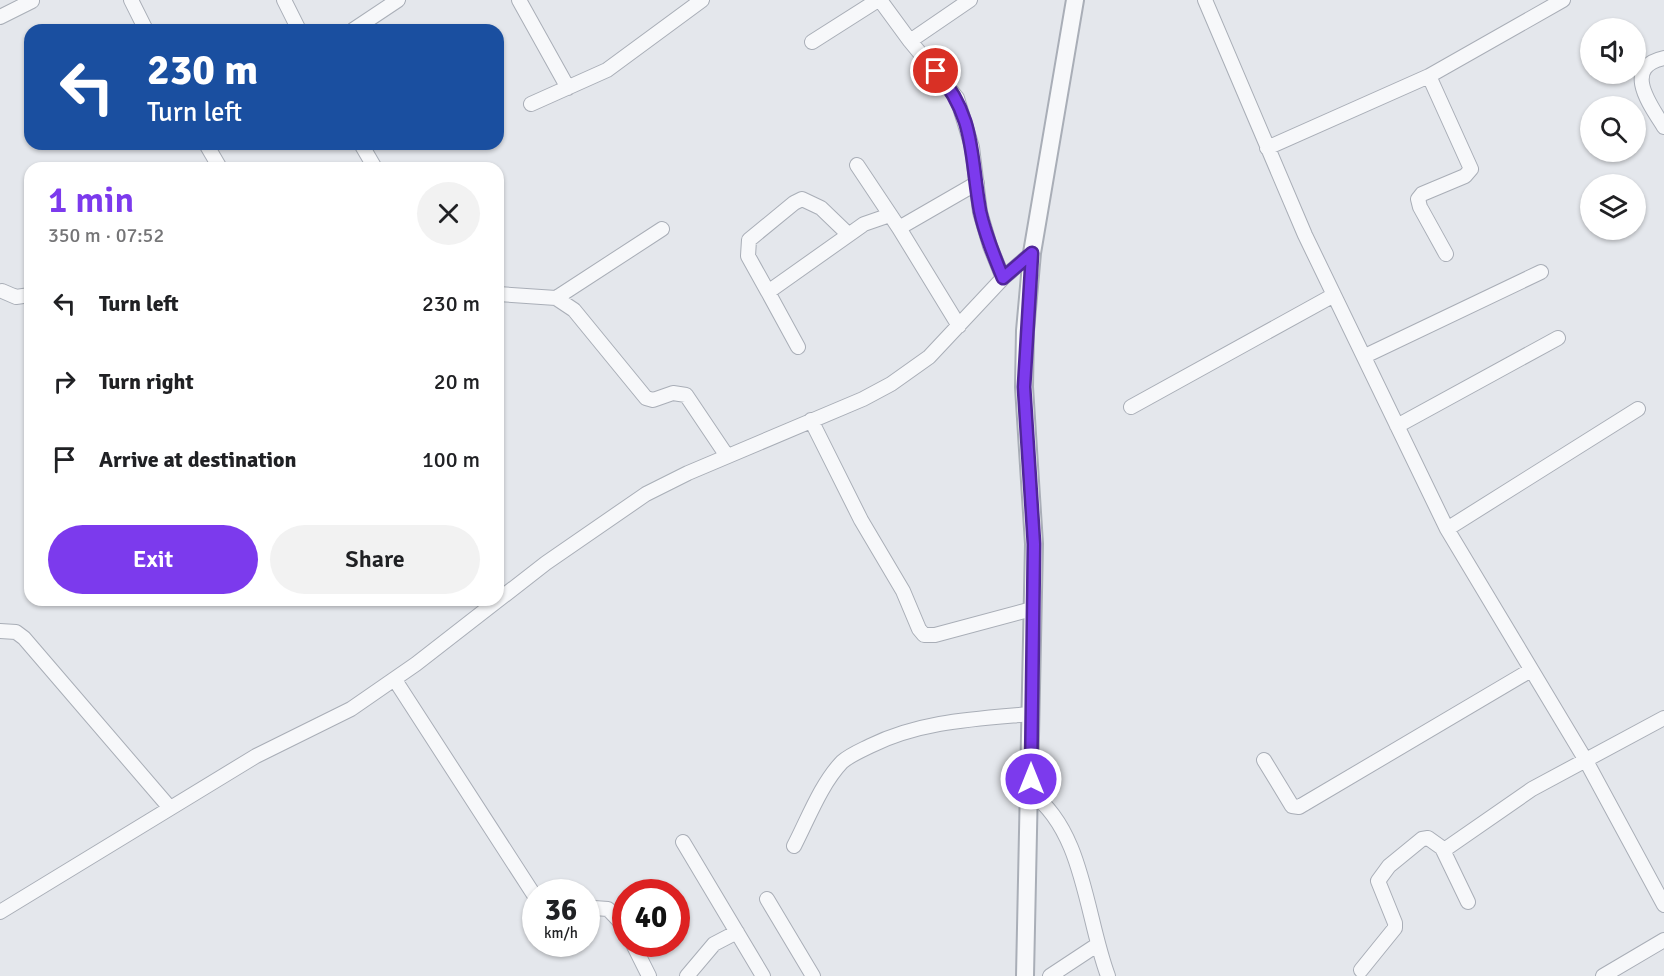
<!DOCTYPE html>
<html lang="en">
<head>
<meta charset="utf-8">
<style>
  :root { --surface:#fff; --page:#f2f2f2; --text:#202124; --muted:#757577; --accent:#7c3aed }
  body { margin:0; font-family:Signika,sans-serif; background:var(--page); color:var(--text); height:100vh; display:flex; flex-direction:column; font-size:22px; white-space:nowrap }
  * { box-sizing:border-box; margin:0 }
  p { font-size:20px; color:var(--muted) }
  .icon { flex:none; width:33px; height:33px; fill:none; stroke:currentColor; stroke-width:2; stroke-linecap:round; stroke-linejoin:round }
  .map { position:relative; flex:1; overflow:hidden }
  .drawer { position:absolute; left:24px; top:162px; width:480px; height:444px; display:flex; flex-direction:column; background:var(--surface); border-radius:18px; box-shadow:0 2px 4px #0004 }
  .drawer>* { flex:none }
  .top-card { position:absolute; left:24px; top:24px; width:480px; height:126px; border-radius:18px; box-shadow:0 2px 4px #0004; background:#1a4fa0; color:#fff; overflow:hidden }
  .buttons { position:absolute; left:1580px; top:18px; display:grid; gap:12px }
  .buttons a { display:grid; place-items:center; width:66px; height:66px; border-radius:50%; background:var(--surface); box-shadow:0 2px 4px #0004; font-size:30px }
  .speed { position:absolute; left:522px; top:879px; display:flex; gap:12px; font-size:30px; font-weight:700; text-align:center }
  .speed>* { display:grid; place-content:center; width:78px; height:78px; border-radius:50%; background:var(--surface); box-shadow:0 2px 4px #0004; line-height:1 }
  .speed small { font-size:15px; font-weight:400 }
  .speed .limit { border:9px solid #d22; background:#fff; color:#111 }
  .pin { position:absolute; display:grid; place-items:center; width:51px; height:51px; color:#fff; margin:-26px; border:3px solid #fff; border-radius:50%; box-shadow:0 2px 6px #0007 }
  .me { position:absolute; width:66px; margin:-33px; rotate:0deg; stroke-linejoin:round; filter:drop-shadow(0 0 4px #0008) }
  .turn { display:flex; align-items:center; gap:21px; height:126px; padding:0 24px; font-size:27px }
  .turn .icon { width:78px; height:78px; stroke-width:2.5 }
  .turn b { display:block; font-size:42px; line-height:51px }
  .round { display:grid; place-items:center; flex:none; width:63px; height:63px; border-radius:32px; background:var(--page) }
  .headline { display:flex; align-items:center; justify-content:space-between; height:102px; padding:0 24px }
  h1 { font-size:36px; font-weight:600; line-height:45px; color:var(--accent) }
  .button { display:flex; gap:12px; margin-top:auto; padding:12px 24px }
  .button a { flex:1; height:69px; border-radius:36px; background:var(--accent); color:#fff; font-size:24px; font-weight:600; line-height:69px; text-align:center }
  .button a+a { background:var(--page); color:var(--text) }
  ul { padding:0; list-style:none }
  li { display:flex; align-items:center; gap:18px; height:78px; padding:0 24px }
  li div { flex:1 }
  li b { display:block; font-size:22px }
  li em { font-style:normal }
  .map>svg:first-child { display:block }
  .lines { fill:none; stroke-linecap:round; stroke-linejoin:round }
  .minor-casing { stroke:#a9aeb7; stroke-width:16 }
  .tertiary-casing { stroke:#a9aeb7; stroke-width:20 }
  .minor { stroke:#f7f8fa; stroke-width:14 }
  .tertiary { stroke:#f7f8fa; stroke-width:16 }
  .route-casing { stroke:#51269a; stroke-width:15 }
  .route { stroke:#7c3aed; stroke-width:10 }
</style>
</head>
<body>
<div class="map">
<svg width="1664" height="976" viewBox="0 0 1664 976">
  <rect width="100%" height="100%" fill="#e4e7ec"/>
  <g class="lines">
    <defs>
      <path id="minor" d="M 131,0 L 146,30
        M 284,0 L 299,30
        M 519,0 L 568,88
        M 880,0 L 910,41 L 957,98 L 972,147 L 980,212 L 990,246 L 1003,278
        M 1205,0 L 1305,235 L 1447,529 L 1585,759 L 1664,905
        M 0,17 L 32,1
        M 353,30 L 398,0
        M 910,41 L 970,0
        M 812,42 L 878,0
        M 1664,58 C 1621,67 1651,106 1664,127
        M 1429,76 L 1471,169 L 1465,176 L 1422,194 L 1418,199 L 1420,207 L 1446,254
        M 531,104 L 607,70 L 702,0
        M 206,144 L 220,168
        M 361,144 L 375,168
        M 1267,148 L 1429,76 L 1563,0
        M 857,165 L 899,228 L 977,183
        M 899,228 L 959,326
        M 2,291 L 16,297 L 30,295
        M 768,292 L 748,256 L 749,240 L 794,203 L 802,199 L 821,208 L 848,234
        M 498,294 L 556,298 L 574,310 L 646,398 L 653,400 L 673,393 L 686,395 L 727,456
        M 556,298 L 662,229
        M 798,347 L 768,292 L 864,224 L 890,215
        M 1365,356 L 1541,272
        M 1131,407 L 1334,295
        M 811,420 L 861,520 L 903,591 L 919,629 L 924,635 L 935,635 L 1032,609
        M 1397,426 L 1558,338
        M 1447,529 L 1638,409
        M 0,631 L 16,632 L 24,638 L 170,808
        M 395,680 L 536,898
        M 1264,760 L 1292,806 L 1299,807 L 1531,670
        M 1031,793 C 1084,831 1086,918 1108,976
        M 683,842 L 763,976
        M 794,846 C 808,819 821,784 842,762 C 850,755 860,751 870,746 C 921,721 975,719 1031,714
        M 1442,848 L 1468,902
        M 767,899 L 813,976
        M 586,911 L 594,908 L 608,909 L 626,928
        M 0,912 L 256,756 L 351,709 L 416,664 L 546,563 L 646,494 L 688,473 L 863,399 L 891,384 L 929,357 L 1003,278 L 1032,253
        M 633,944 L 649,976
        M 1361,970 L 1395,928 L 1395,923 L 1378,881 L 1389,866 L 1422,839 L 1428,838 L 1442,848 L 1447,848 L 1532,789 L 1664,718
        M 687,976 L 714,944 L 737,932
        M 1050,976 L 1097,945
        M 1603,976 L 1664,940"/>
      <path id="tertiary" d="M 1025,976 L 1034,544 L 1024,387 L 1025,331 L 1032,253 L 1075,0"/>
    </defs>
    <!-- minor casing -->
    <use href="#minor" class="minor-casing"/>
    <!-- tertiary casing -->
    <use href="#tertiary" class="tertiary-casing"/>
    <!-- minor -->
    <use href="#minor" class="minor"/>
    <!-- tertiary -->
    <use href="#tertiary" class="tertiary"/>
  </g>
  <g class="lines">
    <defs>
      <path id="route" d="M 936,71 C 976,117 970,156 980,211 C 985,234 994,256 1003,278 L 1032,253 L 1024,387 L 1034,544 L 1031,779"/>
    </defs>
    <!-- route casing -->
    <use href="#route" class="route-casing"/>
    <!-- route -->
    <use href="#route" class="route"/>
  </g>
</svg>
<div class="buttons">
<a><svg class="icon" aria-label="sound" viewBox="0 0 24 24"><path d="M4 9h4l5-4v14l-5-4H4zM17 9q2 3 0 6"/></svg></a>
<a><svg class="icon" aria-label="search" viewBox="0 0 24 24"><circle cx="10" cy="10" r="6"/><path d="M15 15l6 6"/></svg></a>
<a><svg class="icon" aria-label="layers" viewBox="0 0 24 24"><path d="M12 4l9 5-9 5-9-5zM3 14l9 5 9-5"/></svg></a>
</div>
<div class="speed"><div>36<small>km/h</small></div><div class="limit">40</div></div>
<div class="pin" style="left:936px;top:71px;background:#d93025"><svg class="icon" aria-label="arrive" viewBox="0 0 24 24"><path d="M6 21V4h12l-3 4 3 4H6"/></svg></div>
<svg class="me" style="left:1031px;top:779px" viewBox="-20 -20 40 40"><circle r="17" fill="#7c3aed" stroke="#fff" stroke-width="3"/><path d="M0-11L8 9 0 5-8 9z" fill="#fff"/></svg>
<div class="top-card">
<div class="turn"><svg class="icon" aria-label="left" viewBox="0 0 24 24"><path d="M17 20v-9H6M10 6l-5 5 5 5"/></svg><div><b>230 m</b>Turn left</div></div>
</div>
<section class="drawer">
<div class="headline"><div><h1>1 min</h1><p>350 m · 07:52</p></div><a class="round"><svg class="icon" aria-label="close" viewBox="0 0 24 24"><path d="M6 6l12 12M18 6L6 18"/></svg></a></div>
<ul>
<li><svg class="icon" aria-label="left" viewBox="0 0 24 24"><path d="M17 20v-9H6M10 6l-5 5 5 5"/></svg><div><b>Turn left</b></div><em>230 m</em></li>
<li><svg class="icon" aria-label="right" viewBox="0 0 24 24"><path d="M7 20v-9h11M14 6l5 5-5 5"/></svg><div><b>Turn right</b></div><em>20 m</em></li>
<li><svg class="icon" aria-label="arrive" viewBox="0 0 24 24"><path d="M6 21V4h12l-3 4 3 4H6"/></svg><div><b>Arrive at destination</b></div><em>100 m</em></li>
</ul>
<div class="button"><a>Exit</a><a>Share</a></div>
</section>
</div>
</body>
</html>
